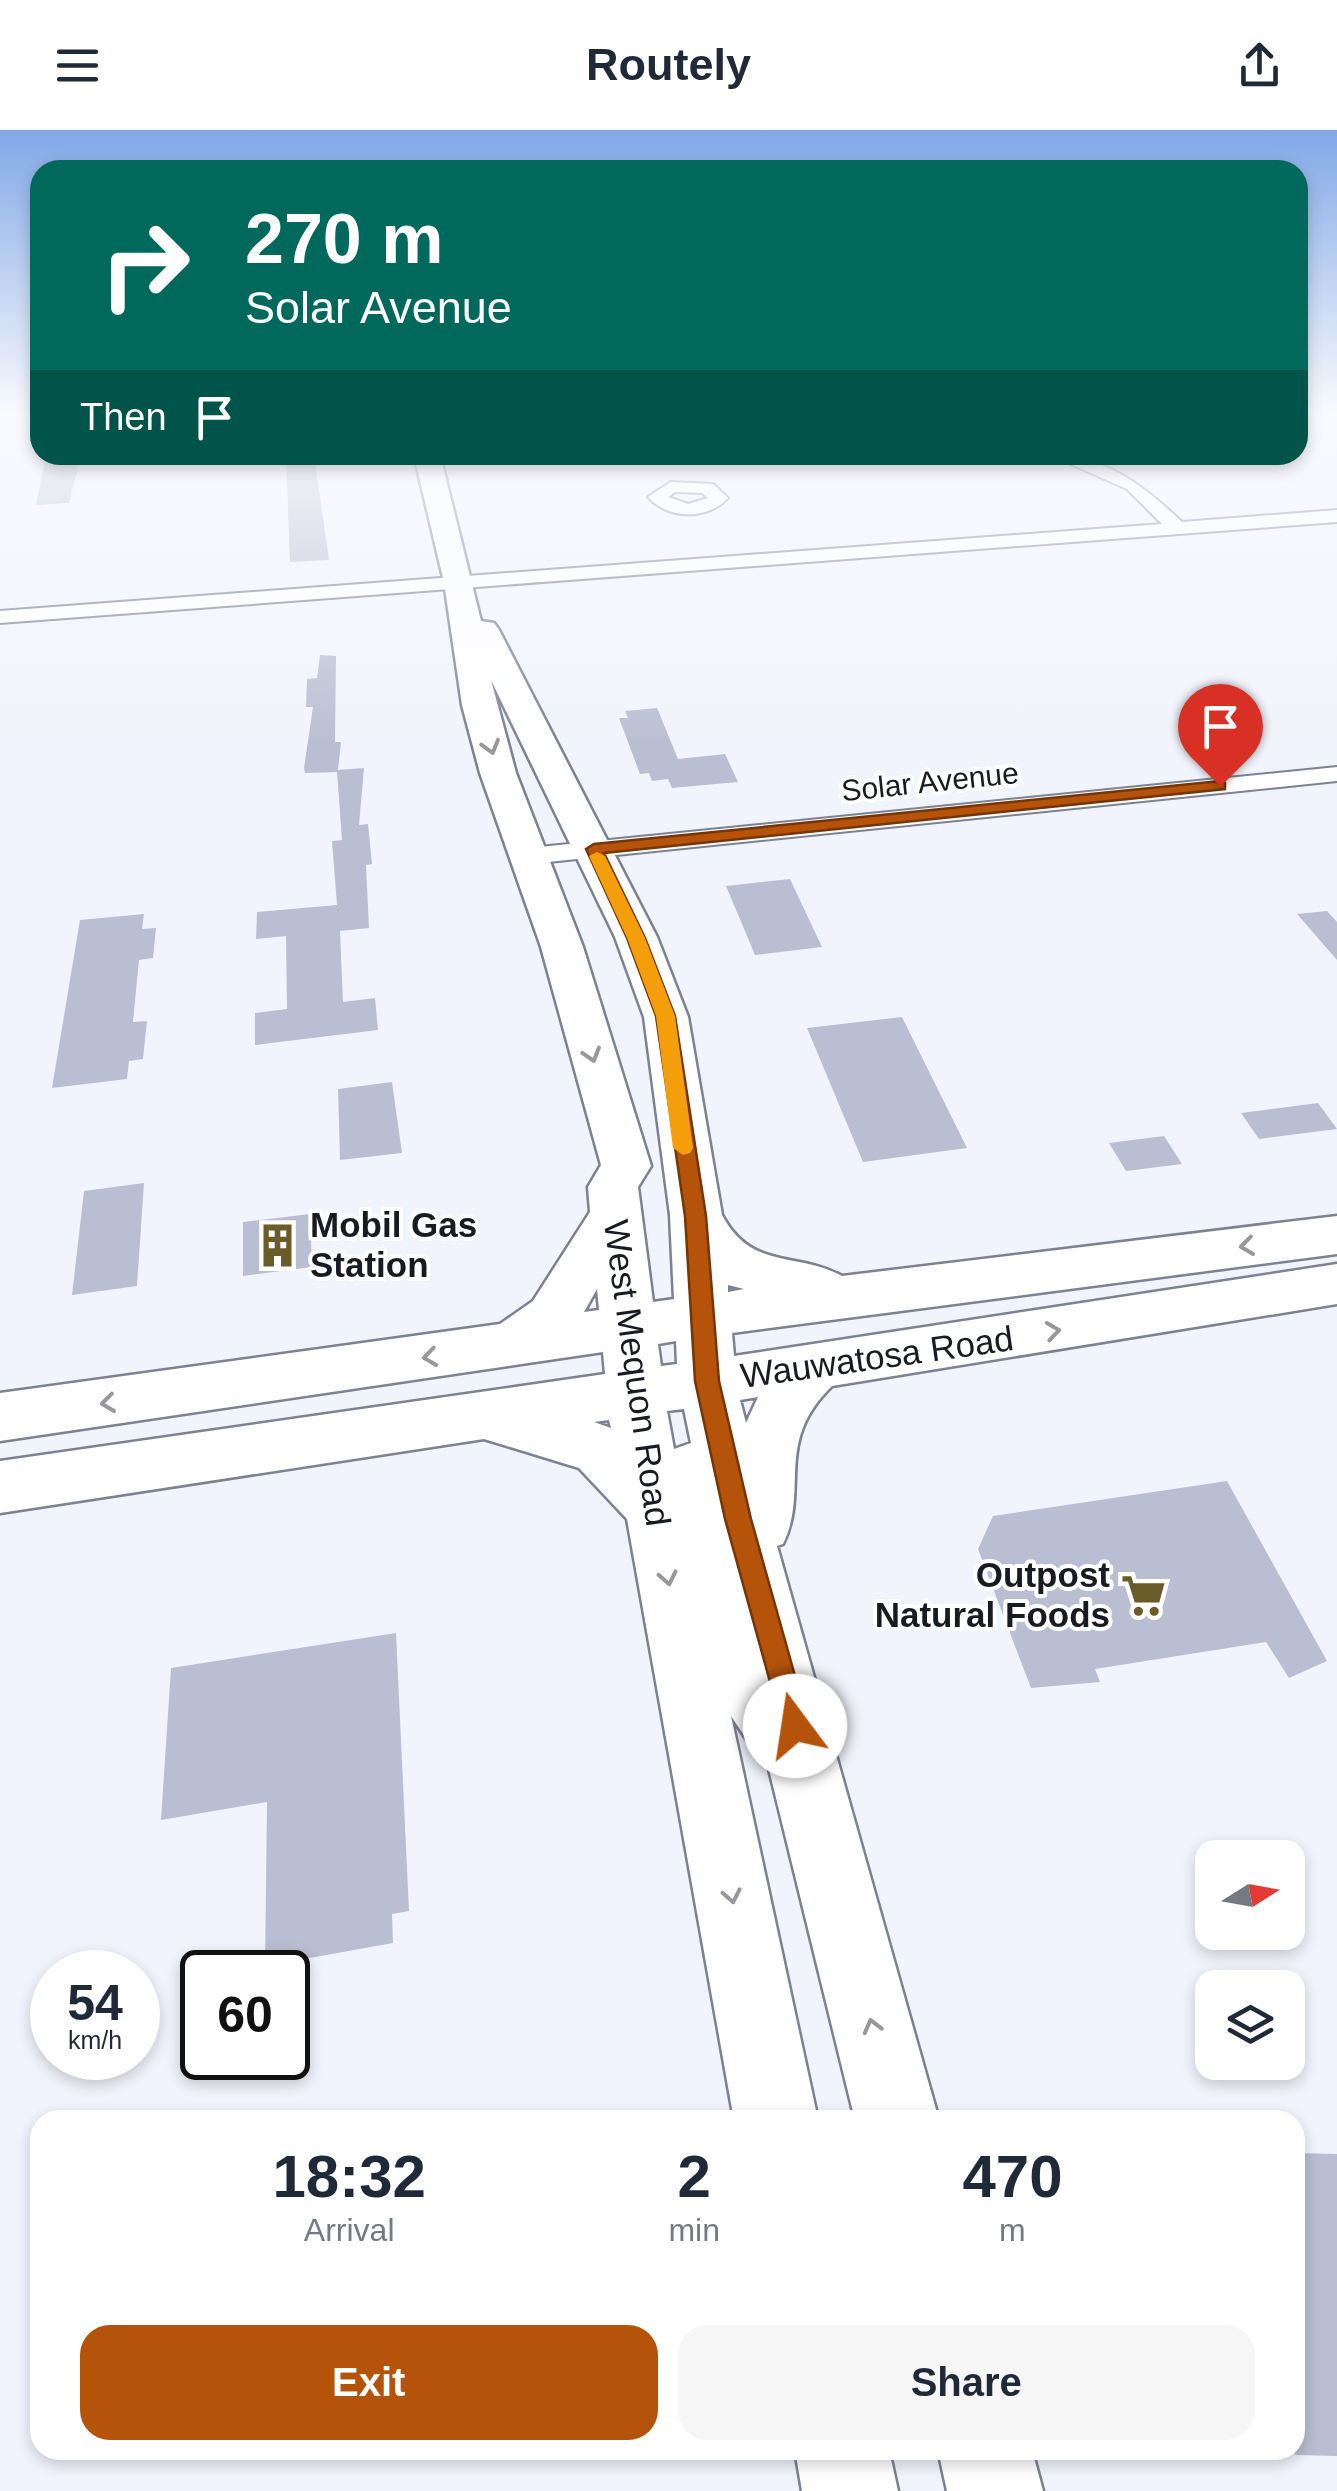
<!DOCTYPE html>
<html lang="en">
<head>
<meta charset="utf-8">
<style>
  :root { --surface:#fff; --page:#f6f6f7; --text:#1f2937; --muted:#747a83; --accent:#b45309 }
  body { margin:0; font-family:Arial,sans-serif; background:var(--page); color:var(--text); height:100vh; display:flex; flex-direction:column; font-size:38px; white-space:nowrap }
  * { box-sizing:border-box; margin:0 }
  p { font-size:32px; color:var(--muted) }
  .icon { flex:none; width:55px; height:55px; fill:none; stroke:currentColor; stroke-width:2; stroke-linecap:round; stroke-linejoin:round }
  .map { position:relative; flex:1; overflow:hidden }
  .drawer { position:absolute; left:30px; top:1980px; width:1275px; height:350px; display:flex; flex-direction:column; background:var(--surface); border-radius:30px; box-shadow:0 5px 15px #0003 }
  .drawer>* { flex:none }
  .banner { position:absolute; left:30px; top:30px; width:1278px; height:305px; border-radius:30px; box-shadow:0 5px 15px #0003; background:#00695c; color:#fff; overflow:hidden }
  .needle { width:65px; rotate:79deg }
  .controls { position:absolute; left:1195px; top:1710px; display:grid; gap:20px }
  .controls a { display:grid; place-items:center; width:110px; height:110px; border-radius:20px; background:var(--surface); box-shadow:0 5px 15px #0003; font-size:50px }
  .speed { position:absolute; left:30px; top:1820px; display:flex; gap:20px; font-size:50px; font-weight:700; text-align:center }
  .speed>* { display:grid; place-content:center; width:130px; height:130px; border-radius:50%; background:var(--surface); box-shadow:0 5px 15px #0003; line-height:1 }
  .speed small { font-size:25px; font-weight:400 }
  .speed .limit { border:5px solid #111; border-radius:15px; background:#fff; color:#111 }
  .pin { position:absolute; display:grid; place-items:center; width:85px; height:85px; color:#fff; margin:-102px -42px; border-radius:50% 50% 50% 0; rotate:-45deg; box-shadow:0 0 10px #0007 }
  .pin .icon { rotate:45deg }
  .me { position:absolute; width:110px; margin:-55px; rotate:346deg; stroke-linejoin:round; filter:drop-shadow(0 0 8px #0008) }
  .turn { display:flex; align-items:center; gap:35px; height:210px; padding:0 50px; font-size:45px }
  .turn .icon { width:130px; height:130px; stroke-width:2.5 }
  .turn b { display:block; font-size:70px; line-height:85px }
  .then { display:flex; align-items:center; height:95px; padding:0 50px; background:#0003; gap:20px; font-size:38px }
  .eta { display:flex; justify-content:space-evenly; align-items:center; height:170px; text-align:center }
  .eta b { font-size:60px; font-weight:800; line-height:70px }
  .action { display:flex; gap:20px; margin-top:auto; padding:20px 50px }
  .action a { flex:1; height:115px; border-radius:30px; background:var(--accent); color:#fff; font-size:40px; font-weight:800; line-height:115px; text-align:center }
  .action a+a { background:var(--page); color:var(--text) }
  header { display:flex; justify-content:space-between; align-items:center; height:130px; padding:0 50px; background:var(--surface); font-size:45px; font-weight:800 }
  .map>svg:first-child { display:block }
  .building { fill:#b9bed2 }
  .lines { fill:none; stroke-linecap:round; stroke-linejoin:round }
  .street-casing { stroke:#7c8193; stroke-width:4 }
  .primary-casing { stroke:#7c8193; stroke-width:5 }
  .street { fill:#fff; fill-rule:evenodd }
  .primary { fill:#fff; fill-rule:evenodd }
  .oneway { stroke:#98989c }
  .route { fill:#b45309; stroke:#753606; stroke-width:2.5 }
  .slow { fill:#f59e0b }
  .labels { text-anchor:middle; stroke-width:8; stroke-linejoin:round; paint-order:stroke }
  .far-street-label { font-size:30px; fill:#191b22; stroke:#fff }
  .poi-label { font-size:35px; font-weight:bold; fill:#191b22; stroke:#fff; text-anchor:start }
  .street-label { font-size:35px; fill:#191b22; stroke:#fff }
</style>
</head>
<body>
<header><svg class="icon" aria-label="menu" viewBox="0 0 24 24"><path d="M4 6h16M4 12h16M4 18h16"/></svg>Routely<svg class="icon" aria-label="share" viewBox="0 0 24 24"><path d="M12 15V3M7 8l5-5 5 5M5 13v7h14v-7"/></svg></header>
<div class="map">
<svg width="1337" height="2361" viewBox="0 0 1337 2361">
  <rect width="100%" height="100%" fill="#f2f4fd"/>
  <!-- building -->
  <path class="building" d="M 46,325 L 81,325 L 69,373 L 36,375 Z
    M 286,325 L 314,325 L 329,430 L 290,432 Z
    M 320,525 L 336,526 L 335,612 L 341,612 L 338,640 L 364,638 L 359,695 L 368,694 L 372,734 L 366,735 L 369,798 L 340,801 L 343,872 L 375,868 L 378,900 L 255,915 L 255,883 L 287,879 L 286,806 L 256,809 L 257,782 L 337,775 L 332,711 L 342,710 L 337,642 L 305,643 L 304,638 L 313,577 L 306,577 L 307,549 L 317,548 Z
    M 657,578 L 678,629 L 725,624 L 738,652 L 672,658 L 668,649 L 652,651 L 649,643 L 640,644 L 619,588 L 628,588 L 625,581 Z
    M 790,749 L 822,817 L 755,825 L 726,756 Z
    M 1327,781 L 1337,792 L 1337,830 L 1297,784 Z
    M 144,784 L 142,799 L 156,798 L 153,828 L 139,830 L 133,892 L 147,891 L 143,929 L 129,931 L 127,949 L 52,958 L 80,790 Z
    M 902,887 L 967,1018 L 863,1032 L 807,898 Z
    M 392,952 L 402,1023 L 340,1030 L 338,959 Z
    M 1318,973 L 1337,999 L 1259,1009 L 1241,983 Z
    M 1164,1006 L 1182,1034 L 1126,1041 L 1109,1013 Z
    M 144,1053 L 137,1156 L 72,1165 L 84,1061 Z
    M 310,1084 L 312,1137 L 243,1146 L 243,1092 Z
    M 1227,1351 L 1327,1531 L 1289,1548 L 1266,1512 L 1095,1539 L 1100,1552 L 1031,1558 L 978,1419 L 993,1386 Z
    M 396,1503 L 409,1781 L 392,1784 L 393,1813 L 265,1836 L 267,1672 L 161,1690 L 171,1538 Z
    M 1295,2023 L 1337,2024 L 1337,2326 L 1295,2325 Z"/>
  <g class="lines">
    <defs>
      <path id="street" d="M 1050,325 C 1105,325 1144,356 1182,392 L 1337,380 L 1337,392 L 0,493 L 0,481 L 1162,394 L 1127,359 Z
        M 671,352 L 713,354 L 728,368 C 708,390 668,390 648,367 ZM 675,362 L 702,363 L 708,368 L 688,374 L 668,367 Z
        M 1337,637 L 1337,651 L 529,734 L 516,726 L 529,718 Z"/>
      <path id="primary" d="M 414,325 L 440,325 L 481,491 L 494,493 L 499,500 L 657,807 L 688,887 L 722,1085 C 752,1141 796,1121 842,1146 L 1337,1086 L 1337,1124 L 732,1203 L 734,1226 L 1337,1134 L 1337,1174 L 832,1256 C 773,1313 810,1359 783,1414 L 777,1416 L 939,1990 L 855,1990 L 766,1627 L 755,1622 L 731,1586 L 818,1990 L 734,1990 L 627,1389 L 579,1338 L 484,1309 L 0,1383 L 0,1331 L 605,1244 L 603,1222 L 0,1311 L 0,1263 L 500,1194 L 533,1171 L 590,1082 L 588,1057 L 601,1035 L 541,817 L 480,643 L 462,575 L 444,452 ZM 491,550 L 615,807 L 644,887 L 670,1085 L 674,1169 L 653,1172 L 638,1057 L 651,1036 L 583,817 L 516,643 ZM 728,1154 L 728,1155 L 744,1159 L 728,1162 ZM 597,1159 L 599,1180 L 584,1182 ZM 676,1211 L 677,1234 L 661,1236 L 658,1214 ZM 758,1267 L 746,1293 L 740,1270 ZM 684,1279 L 691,1313 L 674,1319 L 667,1281 ZM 609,1290 L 611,1298 L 594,1292 Z
        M 795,2320 L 889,2320 L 898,2361 L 802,2361 Z
        M 938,2320 L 1032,2320 L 1043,2361 L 947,2361 Z"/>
    </defs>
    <!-- street casing -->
    <use href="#street" class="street-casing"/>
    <!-- primary casing -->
    <use href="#primary" class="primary-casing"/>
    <!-- street -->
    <use href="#street" class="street"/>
    <!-- primary -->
    <use href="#primary" class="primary"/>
  </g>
  <!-- one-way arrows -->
  <defs><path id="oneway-chevron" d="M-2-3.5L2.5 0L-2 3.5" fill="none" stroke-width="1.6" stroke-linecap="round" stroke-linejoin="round" transform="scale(2.5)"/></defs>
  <g class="oneway">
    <use href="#oneway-chevron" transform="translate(491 617) rotate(74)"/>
    <use href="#oneway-chevron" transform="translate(592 925) rotate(73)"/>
    <use href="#oneway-chevron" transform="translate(1247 1116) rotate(173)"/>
    <use href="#oneway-chevron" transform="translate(1053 1201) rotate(-8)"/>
    <use href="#oneway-chevron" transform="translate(430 1227) rotate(172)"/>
    <use href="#oneway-chevron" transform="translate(108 1273) rotate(173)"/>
    <use href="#oneway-chevron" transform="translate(668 1448) rotate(79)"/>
    <use href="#oneway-chevron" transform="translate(732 1766) rotate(79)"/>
    <use href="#oneway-chevron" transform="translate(872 1896) rotate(-105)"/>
  </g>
  <!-- sky -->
  <linearGradient id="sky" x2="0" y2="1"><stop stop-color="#81a8e6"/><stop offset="0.46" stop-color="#f9fafe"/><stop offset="1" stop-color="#f9fafe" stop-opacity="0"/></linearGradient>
  <rect width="1337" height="616" fill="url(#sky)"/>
  <!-- route -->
  <path class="route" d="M 1220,651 L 1225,653 L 1225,659 L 604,723 L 645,808 L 675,886 L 706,1086 L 719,1251 L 751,1389 L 809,1596 L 805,1606 L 795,1610 L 785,1606 L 725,1389 L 695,1251 L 685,1086 L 656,886 L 627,808 L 586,719 L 594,714 Z"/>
  <!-- slow -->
  <path class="slow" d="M 597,722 L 605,726 L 645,808 L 675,886 L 693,1018 L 690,1023 L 683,1025 L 673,1018 L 656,886 L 627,808 L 589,726 Z"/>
  <!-- icons -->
  <defs>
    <symbol id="building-bare" viewBox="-9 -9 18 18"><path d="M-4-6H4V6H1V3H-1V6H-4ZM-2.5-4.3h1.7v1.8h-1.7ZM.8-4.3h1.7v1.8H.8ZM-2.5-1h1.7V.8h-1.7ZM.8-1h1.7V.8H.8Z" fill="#6a5c29" stroke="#fff" stroke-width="2.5" paint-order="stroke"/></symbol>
    <symbol id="supermarket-bare" viewBox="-9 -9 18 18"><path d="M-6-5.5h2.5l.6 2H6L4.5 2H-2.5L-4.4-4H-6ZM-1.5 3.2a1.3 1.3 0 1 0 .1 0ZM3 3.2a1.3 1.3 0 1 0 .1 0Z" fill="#6a5c29" stroke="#fff" stroke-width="2.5" paint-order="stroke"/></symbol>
  </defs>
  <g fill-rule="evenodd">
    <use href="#building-bare" x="246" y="1084" width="63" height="63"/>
    <use href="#supermarket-bare" x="1112" y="1434" width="63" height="63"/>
  </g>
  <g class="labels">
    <!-- far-street labels -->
    <g class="far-street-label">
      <text transform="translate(930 652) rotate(-6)" y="10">Solar Avenue</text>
    </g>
    <!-- poi labels -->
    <g class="poi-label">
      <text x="310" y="1107">Mobil Gas<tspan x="310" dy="40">Station</tspan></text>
      <text x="1110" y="1457" text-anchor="end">Outpost<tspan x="1110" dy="40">Natural Foods</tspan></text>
    </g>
    <!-- street labels -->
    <g class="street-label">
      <text transform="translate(877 1227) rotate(-8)" y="12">Wauwatosa Road</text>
      <text transform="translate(637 1243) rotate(82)" y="12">West Mequon Road</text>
    </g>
  </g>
</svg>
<div class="controls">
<a><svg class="needle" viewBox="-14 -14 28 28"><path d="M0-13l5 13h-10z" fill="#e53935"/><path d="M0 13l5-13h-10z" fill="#747a83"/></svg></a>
<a><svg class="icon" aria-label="layers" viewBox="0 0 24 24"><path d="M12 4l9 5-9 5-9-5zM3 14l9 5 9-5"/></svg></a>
</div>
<div class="speed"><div>54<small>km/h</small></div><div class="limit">60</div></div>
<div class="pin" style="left:1220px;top:656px;background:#d93025"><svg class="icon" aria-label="arrive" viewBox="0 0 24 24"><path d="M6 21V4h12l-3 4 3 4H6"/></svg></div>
<svg class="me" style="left:795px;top:1596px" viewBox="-20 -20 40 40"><circle r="19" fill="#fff"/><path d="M0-13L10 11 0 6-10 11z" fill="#b45309"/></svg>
<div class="banner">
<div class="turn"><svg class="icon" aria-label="right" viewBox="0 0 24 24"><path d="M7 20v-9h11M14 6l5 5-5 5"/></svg><div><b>270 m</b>Solar Avenue</div></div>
<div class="then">Then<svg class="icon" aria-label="arrive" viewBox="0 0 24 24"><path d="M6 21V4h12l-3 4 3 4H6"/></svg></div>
</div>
<section class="drawer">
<div class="eta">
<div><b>18:32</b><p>Arrival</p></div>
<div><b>2</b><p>min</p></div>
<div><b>470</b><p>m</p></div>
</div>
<div class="action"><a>Exit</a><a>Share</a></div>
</section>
</div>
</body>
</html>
